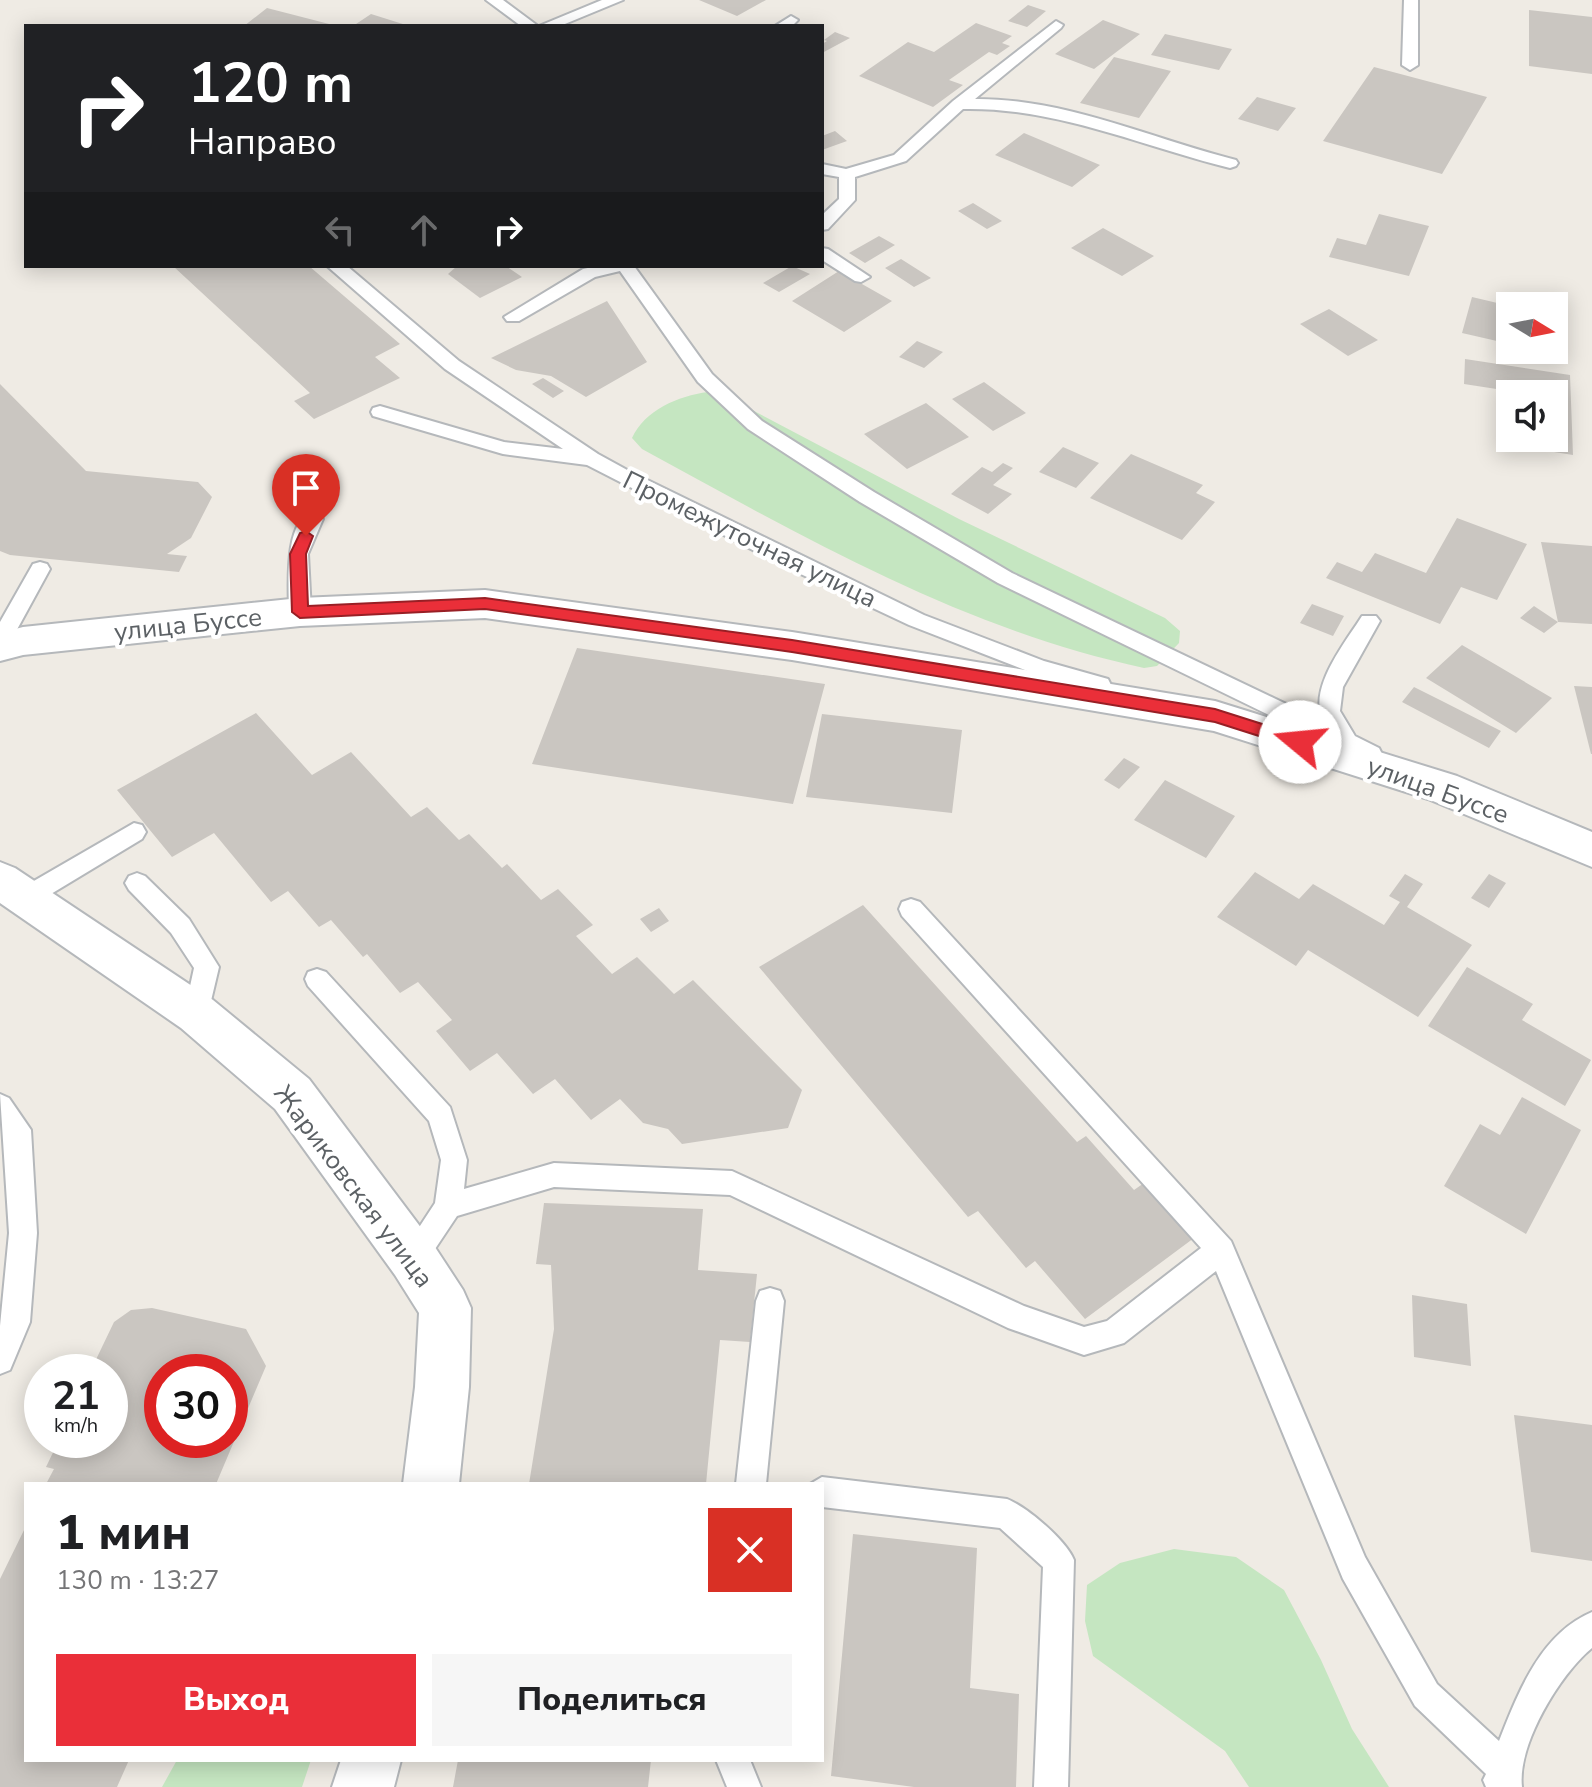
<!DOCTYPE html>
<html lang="ru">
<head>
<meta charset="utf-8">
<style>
  :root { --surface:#fff; --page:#f6f6f6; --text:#202124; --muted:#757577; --accent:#ea2f39 }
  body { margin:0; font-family:"Nunito Sans",sans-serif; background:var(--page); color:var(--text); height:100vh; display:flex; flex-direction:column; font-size:30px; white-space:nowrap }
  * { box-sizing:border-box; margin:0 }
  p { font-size:26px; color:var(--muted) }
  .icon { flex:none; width:44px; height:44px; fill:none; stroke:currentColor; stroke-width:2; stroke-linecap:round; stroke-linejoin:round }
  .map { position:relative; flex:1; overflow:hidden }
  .details { position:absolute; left:24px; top:1482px; width:800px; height:280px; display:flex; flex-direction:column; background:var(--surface); border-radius:0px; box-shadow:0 4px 20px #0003 }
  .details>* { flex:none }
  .guide { position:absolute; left:24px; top:24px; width:800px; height:244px; border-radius:0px; box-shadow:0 4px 20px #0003; background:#202124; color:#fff; overflow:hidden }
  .needle { width:52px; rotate:100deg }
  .fabs { position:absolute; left:1496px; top:292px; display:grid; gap:16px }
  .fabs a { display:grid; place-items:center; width:72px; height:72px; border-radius:0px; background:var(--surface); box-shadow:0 4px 20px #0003; font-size:40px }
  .speed { position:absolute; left:24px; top:1354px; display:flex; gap:16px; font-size:40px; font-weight:700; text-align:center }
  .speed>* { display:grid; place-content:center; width:104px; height:104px; border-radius:50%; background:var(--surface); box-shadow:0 4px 20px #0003; line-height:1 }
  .speed small { font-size:20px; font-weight:400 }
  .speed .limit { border:12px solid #d22; background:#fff; color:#111 }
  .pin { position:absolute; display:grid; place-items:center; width:68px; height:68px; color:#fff; margin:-82px -34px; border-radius:50% 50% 50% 0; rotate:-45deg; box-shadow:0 0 8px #0007 }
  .pin .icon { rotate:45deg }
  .me { position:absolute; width:88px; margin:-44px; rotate:287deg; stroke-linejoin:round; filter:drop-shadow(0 0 6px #0008) }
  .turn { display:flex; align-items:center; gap:28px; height:168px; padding:0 32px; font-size:36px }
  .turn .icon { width:104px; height:104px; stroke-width:2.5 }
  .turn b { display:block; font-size:56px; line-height:68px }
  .lanes { display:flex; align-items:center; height:76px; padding:0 32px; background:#0003; justify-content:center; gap:40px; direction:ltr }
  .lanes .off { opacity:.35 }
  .round { display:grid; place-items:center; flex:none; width:84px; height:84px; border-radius:0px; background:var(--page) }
  .headline { display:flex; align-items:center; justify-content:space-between; height:136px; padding:0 32px }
  h1 { font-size:48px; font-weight:800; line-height:60px }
  .action { display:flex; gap:16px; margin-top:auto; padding:16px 32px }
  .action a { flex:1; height:92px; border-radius:0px; background:var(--accent); color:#fff; font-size:32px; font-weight:800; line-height:92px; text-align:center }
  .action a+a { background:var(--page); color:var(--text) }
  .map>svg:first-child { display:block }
  .green { fill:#c5e6c1 }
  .building { fill:#cac6c1; fill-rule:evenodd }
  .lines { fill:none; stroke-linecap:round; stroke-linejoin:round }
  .service-casing { stroke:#b5b8bb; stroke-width:4 }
  .minor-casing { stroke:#b5b8bb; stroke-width:4 }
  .service { fill:#fff; fill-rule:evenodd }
  .minor { fill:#fff; fill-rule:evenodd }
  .route { fill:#ea2f39; stroke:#981f25; stroke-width:2 }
  .labels { text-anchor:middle; stroke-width:8; stroke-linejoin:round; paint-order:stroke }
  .street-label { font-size:26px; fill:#5c6165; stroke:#fff }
</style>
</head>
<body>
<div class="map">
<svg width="1592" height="1787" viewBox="0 0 1592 1787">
  <rect width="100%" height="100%" fill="#efebe4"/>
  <!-- green -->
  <path class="green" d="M 708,392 L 739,403 L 959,519 L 1165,618 L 1180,631 L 1179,643 L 1157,666 L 1144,668 C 964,630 802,536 642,449 L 632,438 C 645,410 678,396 708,392 Z
    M 1174,1549 L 1236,1557 L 1284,1590 L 1321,1660 L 1352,1729 L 1389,1787 L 1249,1787 L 1225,1751 L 1093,1656 L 1085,1621 L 1087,1585 L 1120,1563 Z
    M 177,1760 L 311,1760 L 302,1787 L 162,1787 Z"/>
  <!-- building -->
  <path class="building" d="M 699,0 L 766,0 L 737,16 Z
    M 1028,5 L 1046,11 L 1027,27 L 1008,21 Z
    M 267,8 L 333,25 L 333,26 L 244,26 Z
    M 1529,10 L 1592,17 L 1592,74 L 1529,66 Z
    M 371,14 L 406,25 L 406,26 L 353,26 Z
    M 1103,20 L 1140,34 L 1094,69 L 1055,54 Z
    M 976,23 L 1012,36 L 1002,43 L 1010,46 L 997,55 L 989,52 L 949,80 L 963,85 L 933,107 L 859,76 L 908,42 L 934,52 Z
    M 835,32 L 850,38 L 822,53 L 822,44 L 827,41 L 824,40 Z
    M 1165,34 L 1232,49 L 1219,70 L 1151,55 Z
    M 1114,57 L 1171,71 L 1139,118 L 1080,103 Z
    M 1374,67 L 1487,97 L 1442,174 L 1323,141 Z
    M 1257,97 L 1296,108 L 1278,131 L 1238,119 Z
    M 835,131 L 847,141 L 822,150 L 822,136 Z
    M 1024,133 L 1100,165 L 1072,187 L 995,155 Z
    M 973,203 L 1002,221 L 987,229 L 958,211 Z
    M 1379,214 L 1429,226 L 1409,276 L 1329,257 L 1337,238 L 1366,245 Z
    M 1103,228 L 1154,256 L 1122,276 L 1071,248 Z
    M 879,236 L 895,245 L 865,263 L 849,253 Z
    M 901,259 L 931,278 L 914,287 L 885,268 Z
    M 173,266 L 309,266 L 400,344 L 375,357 L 400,378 L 314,419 L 294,401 L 310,393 Z
    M 457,266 L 506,266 L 522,277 L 480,298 L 448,274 Z
    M 792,266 L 810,274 L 779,292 L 763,283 Z
    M 839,271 L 892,301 L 844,332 L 792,301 Z
    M 1472,297 L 1510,306 L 1510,344 L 1462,333 Z
    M 607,301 L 647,362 L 586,397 L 551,376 L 516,370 L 491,358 Z
    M 1329,309 L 1378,340 L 1348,356 L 1300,324 Z
    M 1554,316 L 1567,319 L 1559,355 L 1541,351 L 1554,350 Z
    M 917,341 L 943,352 L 924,368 L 899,357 Z
    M 1465,359 L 1570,375 L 1573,455 L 1503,444 L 1503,390 L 1464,384 ZM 1510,394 L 1554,394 L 1554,438 L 1510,438 Z
    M 543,378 L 564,391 L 553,398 L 532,384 Z
    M 984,382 L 1026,413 L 993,431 L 952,399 Z
    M 0,384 L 86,471 L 198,482 L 212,497 L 191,538 L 167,554 L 187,556 L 179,572 L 10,555 L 0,551 Z
    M 926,403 L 969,437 L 907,469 L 864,434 Z
    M 1063,447 L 1099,463 L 1076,488 L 1039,472 Z
    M 1131,454 L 1203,485 L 1196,493 L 1215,502 L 1182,540 L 1090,498 Z
    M 1003,463 L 1013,468 L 993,485 L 1012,494 L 988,514 L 951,494 L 982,467 L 992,472 Z
    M 1457,518 L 1527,544 L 1497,600 L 1461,587 L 1440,624 L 1326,578 L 1337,562 L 1362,572 L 1375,553 L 1426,573 Z
    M 1541,542 L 1592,546 L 1592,624 L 1558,622 L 1544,633 L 1520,618 L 1534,606 L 1558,622 Z
    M 1312,604 L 1344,616 L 1333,636 L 1300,623 Z
    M 1462,645 L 1498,666 L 1552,698 L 1516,733 L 1426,678 Z
    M 577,648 L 825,684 L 793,804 L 532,764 Z
    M 1574,686 L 1592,687 L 1592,754 L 1591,754 Z
    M 1414,687 L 1442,701 L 1501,731 L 1489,748 L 1402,702 Z
    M 256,713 L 312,775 L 351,752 L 411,817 L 427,807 L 459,840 L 469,834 L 502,868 L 507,864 L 541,900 L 558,889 L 593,925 L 576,936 L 612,974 L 637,957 L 674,994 L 693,980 L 802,1090 L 788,1128 L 682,1144 L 668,1129 L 643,1123 L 620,1099 L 591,1120 L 555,1079 L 533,1094 L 497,1053 L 470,1071 L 436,1031 L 452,1020 L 418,982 L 400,993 L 367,954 L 363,957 L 331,920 L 319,927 L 288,891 L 271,902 L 214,833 L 172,857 L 117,790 Z
    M 822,714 L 962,730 L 952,813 L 806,797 Z
    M 1124,758 L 1140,767 L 1119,789 L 1104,780 Z
    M 1165,780 L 1235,816 L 1206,858 L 1134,820 Z
    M 1255,872 L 1299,899 L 1313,884 L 1384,925 L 1400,902 L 1389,896 L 1405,874 L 1423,884 L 1407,907 L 1472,945 L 1418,1017 L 1308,950 L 1296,966 L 1217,917 Z
    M 1489,874 L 1506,883 L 1489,908 L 1471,898 Z
    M 863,905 L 1077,1142 L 1086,1136 L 1134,1190 L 1144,1183 L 1194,1238 L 1085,1319 L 1035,1261 L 1026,1268 L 978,1211 L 968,1217 L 759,967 Z
    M 659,908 L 669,921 L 651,932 L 640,919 Z
    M 1467,967 L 1533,1004 L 1522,1020 L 1591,1060 L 1565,1106 L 1428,1026 Z
    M 1522,1097 L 1581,1130 L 1526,1234 L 1444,1186 L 1480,1124 L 1500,1135 Z
    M 544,1203 L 703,1209 L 698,1270 L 757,1274 L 750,1342 L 720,1340 L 706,1484 L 529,1484 L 554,1329 L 551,1265 L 536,1264 Z
    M 1412,1295 L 1467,1304 L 1471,1366 L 1414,1357 Z
    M 152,1308 L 246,1329 L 266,1366 L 216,1484 L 46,1484 L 54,1469 L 46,1467 L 59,1440 L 110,1440 L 110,1372 L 90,1372 L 114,1322 L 131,1310 ZM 162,1372 L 230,1372 L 230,1440 L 162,1440 Z
    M 1514,1415 L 1592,1425 L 1592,1561 L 1531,1552 Z
    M 26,1526 L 26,1760 L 129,1760 L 117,1787 L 0,1787 L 0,1579 Z
    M 853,1534 L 977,1548 L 970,1688 L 1019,1694 L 1016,1787 L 914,1787 L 831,1776 Z
    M 458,1760 L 651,1760 L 648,1787 L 453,1787 Z"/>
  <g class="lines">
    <defs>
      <path id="service" d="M 486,0 L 503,0 L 538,26 L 521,26 Z
        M 602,0 L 623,0 L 560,26 L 539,26 Z
        M 1404,0 L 1418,0 L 1418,65 L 1410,70 L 1402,65 Z
        M 791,16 L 798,20 L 792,26 L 775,26 Z
        M 1056,21 L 1063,25 L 1061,28 L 975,99 C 1064,98 1150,138 1236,160 L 1238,163 L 1236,166 L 1230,168 C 1141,146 1056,107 963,109 L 906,161 L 855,177 L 855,200 L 828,229 L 822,230 L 822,215 L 839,199 L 839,177 L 822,174 L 822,164 L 846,169 L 894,155 L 953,101 Z
        M 822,248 L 828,249 L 870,277 L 861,282 L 855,281 L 822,260 Z
        M 327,266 L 347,266 L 459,361 L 598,454 L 629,471 L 924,615 L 1044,661 L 1108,679 L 1111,685 L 1108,691 L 1100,693 L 1030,672 L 909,625 L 790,569 L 587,465 L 503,454 L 373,416 L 371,412 L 373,408 L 380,406 L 504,442 L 563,449 L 445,369 Z
        M 597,266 L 634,266 L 712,374 L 762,421 L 874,492 L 1012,573 L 1324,722 C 1306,690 1345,643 1362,616 L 1376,616 L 1380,621 L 1343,687 L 1340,711 L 1355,736 L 1379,748 L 1382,754 L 1379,760 L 1371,763 L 1339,749 L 998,583 L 860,502 L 748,429 L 698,382 L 620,271 L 595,277 L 519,321 L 507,321 L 504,317 L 583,269 Z
        M 313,512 L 323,519 L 308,554 L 311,612 L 307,617 L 293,617 L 289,612 C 289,588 283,520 313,512 Z
        M 40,562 L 47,564 L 50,569 L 8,646 L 0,649 L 0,622 L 33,564 Z
        M 134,823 L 142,825 L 146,832 L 142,839 L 36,903 L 28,906 L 20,903 L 16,896 L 20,889 Z
        M 137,873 L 145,876 L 189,919 L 219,967 L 206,1022 L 197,1025 L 188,1022 L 184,1014 L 194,968 L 171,933 L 129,890 L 125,883 L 129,876 Z
        M 911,899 L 920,902 L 1231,1241 L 1365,1557 L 1437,1684 L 1499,1741 C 1518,1693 1540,1634 1592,1612 L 1592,1648 C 1560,1674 1517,1745 1522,1787 L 1486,1787 L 1483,1780 L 1486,1774 L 1415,1706 L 1343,1579 L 1216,1271 L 1124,1343 L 1084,1355 L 1008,1328 L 730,1195 L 554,1187 L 457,1216 L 423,1267 L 413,1271 L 403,1267 L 399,1258 L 435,1203 L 441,1160 L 429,1121 L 308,986 L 305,979 L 308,972 L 317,969 L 326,972 L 450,1107 L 467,1160 L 464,1189 L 554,1163 L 732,1171 L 1024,1306 L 1084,1327 L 1107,1321 L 1201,1248 L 902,916 L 899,909 L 902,902 Z
        M 0,1094 L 9,1098 L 31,1130 L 37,1233 L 30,1322 L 10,1370 L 0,1374 L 0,1326 L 9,1233 Z
        M 770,1288 L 780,1291 L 784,1301 L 766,1484 L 736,1484 L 756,1301 L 760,1291 Z
        M 822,1477 L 1007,1499 C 1027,1507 1066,1540 1074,1560 L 1068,1787 L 1034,1787 L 1043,1567 L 1000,1528 L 822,1507 L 822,1484 L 810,1484 Z
        M 716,1760 L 750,1760 L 761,1787 L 727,1787 Z"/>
      <path id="minor" d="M 485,590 L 792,632 L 1215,701 L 1457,776 L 1592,832 L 1592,867 L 1428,799 L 1214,731 L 792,660 L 485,618 L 300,626 L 23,655 L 0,661 L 0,633 L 23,627 L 300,598 Z
        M 0,862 L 15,868 L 213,1000 L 309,1079 L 431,1241 L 463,1290 L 471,1308 L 469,1387 L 459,1484 L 403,1484 L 415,1387 L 419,1313 L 395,1275 L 275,1109 L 181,1028 L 0,903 Z
        M 341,1760 L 401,1760 L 394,1787 L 332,1787 Z"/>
    </defs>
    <!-- service casing -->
    <use href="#service" class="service-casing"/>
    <!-- minor casing -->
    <use href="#minor" class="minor-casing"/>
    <!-- service -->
    <use href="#service" class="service"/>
    <!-- minor -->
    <use href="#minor" class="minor"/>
  </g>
  <!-- route -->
  <path class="route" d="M 306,531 L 313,536 L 306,554 L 308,606 L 485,598 L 792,640 L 1215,709 L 1306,738 L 1309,742 L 1300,749 L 1215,722 L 792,652 L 485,609 L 300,618 L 292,612 L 290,554 L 300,533 Z"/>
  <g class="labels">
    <!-- street labels -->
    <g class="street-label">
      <text transform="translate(750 539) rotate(26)" y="9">Промежуточная улица</text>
      <text transform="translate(188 624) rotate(-6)" y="9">улица Буссе</text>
      <text transform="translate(1438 790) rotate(20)" y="9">улица Буссе</text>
      <text transform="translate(354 1186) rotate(53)" y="9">Жариковская улица</text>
    </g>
  </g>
</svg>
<div class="fabs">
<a><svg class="needle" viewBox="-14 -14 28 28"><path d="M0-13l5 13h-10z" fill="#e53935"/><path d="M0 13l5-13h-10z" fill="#757577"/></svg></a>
<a><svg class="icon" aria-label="sound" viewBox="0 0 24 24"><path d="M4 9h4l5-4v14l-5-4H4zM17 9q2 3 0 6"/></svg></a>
</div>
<div class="speed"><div>21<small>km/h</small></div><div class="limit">30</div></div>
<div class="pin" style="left:306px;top:536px;background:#d93025"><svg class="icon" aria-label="arrive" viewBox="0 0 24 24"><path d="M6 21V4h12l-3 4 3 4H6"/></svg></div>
<svg class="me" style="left:1300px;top:742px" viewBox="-20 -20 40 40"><circle r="19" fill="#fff"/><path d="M0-13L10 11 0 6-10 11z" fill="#ea2f39"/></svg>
<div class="guide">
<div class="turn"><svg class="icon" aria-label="right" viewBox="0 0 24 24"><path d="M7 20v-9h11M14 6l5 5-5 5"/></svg><div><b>120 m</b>Направо</div></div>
<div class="lanes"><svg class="icon off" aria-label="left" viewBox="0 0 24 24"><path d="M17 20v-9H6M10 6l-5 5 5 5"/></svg><svg class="icon off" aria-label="ahead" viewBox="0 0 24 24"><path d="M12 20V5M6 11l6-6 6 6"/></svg><svg class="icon" aria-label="right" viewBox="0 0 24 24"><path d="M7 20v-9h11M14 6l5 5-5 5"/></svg></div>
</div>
<section class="details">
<div class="headline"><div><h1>1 мин</h1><p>130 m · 13:27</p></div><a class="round" style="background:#d93025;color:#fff"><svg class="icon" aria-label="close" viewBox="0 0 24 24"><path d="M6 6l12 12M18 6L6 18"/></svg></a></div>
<div class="action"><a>Выход</a><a>Поделиться</a></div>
</section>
</div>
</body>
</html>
